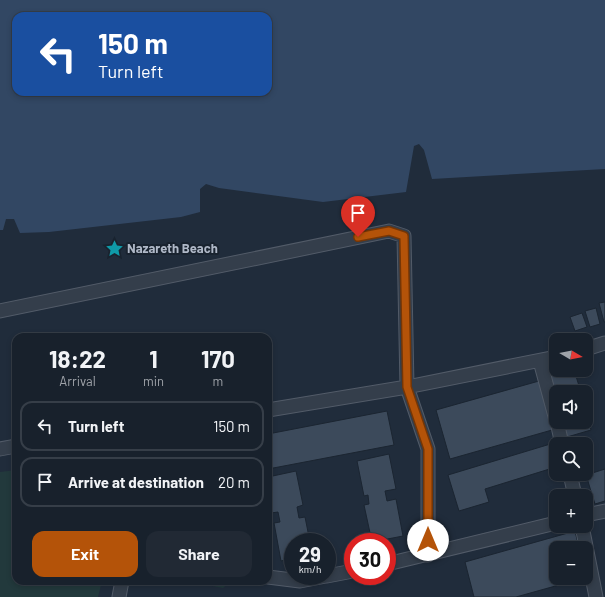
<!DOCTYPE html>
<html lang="en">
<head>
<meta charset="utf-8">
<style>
  :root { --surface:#18212c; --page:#212934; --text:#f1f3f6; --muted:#9fa3a9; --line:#363e48; --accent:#b45309 }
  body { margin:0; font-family:Barlow,sans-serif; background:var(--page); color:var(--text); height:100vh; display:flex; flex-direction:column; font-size:15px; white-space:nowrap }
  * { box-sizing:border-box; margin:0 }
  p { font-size:13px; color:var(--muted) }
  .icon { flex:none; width:22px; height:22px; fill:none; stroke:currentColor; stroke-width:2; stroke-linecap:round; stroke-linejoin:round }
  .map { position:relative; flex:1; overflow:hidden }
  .details { position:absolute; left:12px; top:333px; width:260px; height:252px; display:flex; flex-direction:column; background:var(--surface); border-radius:12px; box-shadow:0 2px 6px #0003,0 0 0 1px var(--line) }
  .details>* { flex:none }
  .banner { position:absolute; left:12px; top:12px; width:260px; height:84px; border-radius:12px; box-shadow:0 2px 6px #0003,0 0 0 1px var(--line); background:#1a4fa0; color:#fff; overflow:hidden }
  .needle { width:26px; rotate:100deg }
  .buttons { position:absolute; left:549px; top:333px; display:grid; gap:8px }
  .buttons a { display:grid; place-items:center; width:44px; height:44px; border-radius:8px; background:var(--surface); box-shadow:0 2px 6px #0003,0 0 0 1px var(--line); font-size:20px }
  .speed { position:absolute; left:284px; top:533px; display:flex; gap:8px; font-size:20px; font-weight:700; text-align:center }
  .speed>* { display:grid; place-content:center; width:52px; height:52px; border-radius:50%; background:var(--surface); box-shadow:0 2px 6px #0003,0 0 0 1px var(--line); line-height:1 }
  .speed small { font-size:10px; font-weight:400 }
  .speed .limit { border:6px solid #d22; background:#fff; color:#111 }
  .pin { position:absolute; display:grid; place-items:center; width:34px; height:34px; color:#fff; margin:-41px -17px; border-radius:50% 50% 50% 0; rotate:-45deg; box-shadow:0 0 4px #0007 }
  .pin .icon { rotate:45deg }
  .me { position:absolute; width:44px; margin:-22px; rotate:0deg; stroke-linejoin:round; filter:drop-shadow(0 0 3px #0008) }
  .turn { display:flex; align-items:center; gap:14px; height:84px; padding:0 20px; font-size:18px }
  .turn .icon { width:52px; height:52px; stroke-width:2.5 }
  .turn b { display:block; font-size:28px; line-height:34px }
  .eta { display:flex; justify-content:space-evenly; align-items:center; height:68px; text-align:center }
  .eta b { font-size:24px; font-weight:700; line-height:28px }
  .button { display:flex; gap:8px; margin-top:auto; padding:8px 20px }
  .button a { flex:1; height:46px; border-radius:12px; background:var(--accent); color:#fff; font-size:16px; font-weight:700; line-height:46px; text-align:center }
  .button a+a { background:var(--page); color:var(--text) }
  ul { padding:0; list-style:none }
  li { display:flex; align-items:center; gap:12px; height:50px; margin:0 8px 6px; padding:0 12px; border:2px solid var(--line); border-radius:12px }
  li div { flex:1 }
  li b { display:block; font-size:15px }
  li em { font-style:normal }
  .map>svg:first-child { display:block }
  .green { fill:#22393c }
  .water { fill:#324763; fill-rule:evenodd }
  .building { fill:#3c4a5b; stroke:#1b2531 }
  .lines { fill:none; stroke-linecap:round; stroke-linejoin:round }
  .minor-casing { stroke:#525b68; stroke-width:15 }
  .minor { stroke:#343e4b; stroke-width:13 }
  .route-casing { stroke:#753606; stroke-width:10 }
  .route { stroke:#b45309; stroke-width:7 }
  .labels { text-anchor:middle; stroke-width:4; stroke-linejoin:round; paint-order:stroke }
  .poi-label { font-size:13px; font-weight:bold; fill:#afb8c7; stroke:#19232f; text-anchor:start }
</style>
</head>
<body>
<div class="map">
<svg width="605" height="597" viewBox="0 0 605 597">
  <rect width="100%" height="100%" fill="#202c3b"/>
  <!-- green -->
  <path class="green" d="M 16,470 L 16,581 L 102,581 L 98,597 L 0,597 L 0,472 Z
    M 187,581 L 231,581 L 223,588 Z"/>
  <!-- water -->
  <path class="water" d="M 0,0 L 605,0 L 605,169 L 432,179 L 424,150 L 419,144 L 414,146 L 406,192 L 323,202 L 219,188 L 206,184 L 200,189 L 200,212 L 181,217 L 49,232 L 20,233 L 14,219 L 6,219 L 3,230 L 0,230 ZM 16,16 L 268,16 L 268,92 L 16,92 Z"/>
  <!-- building -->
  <path class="building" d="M 605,302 L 605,322 L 604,322 L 599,303 Z
    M 596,308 L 600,324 L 590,327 L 585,311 Z
    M 582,313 L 587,327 L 575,331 L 570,317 Z
    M 563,370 L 574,370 L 581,392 L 556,392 L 556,399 L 549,374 Z
    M 539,381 L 552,430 L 450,459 L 436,410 Z
    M 387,411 L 394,445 L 268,469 L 268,434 Z
    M 586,411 L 591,430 L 567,437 L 563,422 L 586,422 Z
    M 557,442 L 556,467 L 485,489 L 489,502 L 459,511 L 448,475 Z
    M 389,454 L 396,489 L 385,491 L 387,501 L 396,499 L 403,536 L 372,542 L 364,505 L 369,504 L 368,495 L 364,496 L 357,461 Z
    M 605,469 L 605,501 L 595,504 L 586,475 Z
    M 296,471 L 303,505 L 297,507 L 299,518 L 305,517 L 310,542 L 293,542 L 293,558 L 281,561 L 274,523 L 280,522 L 278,512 L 271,513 L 268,498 L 268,477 Z
    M 575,531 L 579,548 L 556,548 L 556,578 L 584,578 L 516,597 L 474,597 L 465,562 Z
    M 393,544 L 396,556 L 387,558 L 387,545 Z
    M 293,562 L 293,576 L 292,576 L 289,563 Z"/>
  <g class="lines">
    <defs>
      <path id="minor" d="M 0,311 L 389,231 L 404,236 L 407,387 L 428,449 L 428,555
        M 586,349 L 605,343
        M 540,361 L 556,420
        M 268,410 L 407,387 L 556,357
        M 557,422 L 562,444
        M 0,449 L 16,446
        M 570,474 L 575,496
        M 586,515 L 605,511
        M 582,526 L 596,597
        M 387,564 L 556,523
        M 327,576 L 353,571
        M 268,577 L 300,581 L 326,576
        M 119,597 L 122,581"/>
    </defs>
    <!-- minor casing -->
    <use href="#minor" class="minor-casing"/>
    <!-- minor -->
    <use href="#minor" class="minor"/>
  </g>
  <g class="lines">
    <defs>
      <path id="route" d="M 358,237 L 389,231 L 404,236 L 407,387 L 428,449 L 428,540"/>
    </defs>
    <!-- route casing -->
    <use href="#route" class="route-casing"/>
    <!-- route -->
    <use href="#route" class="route"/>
  </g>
  <!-- icons -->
  <defs>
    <symbol id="sight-bare" viewBox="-9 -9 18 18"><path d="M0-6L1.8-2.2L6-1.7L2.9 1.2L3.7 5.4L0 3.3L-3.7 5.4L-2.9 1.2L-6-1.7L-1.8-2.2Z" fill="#0f9aa8" stroke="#19232f" stroke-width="2.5" paint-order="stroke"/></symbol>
  </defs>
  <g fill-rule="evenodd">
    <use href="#sight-bare" x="102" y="236" width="25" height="25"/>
  </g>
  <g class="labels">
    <!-- poi labels -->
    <g class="poi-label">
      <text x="127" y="253">Nazareth Beach</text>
    </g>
  </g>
</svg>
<div class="buttons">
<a><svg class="needle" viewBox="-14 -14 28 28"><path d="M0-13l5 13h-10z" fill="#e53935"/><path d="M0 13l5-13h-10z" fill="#9fa3a9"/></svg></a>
<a><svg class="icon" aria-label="sound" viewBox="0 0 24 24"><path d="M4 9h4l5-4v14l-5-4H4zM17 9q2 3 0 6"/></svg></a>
<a><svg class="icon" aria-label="search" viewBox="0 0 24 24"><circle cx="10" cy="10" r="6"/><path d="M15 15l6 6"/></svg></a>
<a>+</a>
<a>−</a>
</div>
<div class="speed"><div>29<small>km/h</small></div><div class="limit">30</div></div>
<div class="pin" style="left:358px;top:237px;background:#d93025"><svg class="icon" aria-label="arrive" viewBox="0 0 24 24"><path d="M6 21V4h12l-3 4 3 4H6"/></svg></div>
<svg class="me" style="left:428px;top:540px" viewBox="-20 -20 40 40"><circle r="19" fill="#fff"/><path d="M0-13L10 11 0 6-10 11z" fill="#b45309"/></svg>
<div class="banner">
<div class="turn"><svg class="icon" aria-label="left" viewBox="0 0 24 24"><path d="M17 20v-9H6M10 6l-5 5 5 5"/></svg><div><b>150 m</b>Turn left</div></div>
</div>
<section class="details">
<div class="eta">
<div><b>18:22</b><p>Arrival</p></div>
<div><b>1</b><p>min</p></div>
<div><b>170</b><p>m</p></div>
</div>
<ul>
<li><svg class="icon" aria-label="left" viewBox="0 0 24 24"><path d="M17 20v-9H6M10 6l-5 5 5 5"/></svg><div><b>Turn left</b></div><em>150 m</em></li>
<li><svg class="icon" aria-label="arrive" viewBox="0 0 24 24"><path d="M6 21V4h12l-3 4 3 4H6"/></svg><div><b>Arrive at destination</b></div><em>20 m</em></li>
</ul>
<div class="button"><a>Exit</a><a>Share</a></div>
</section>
</div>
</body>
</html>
